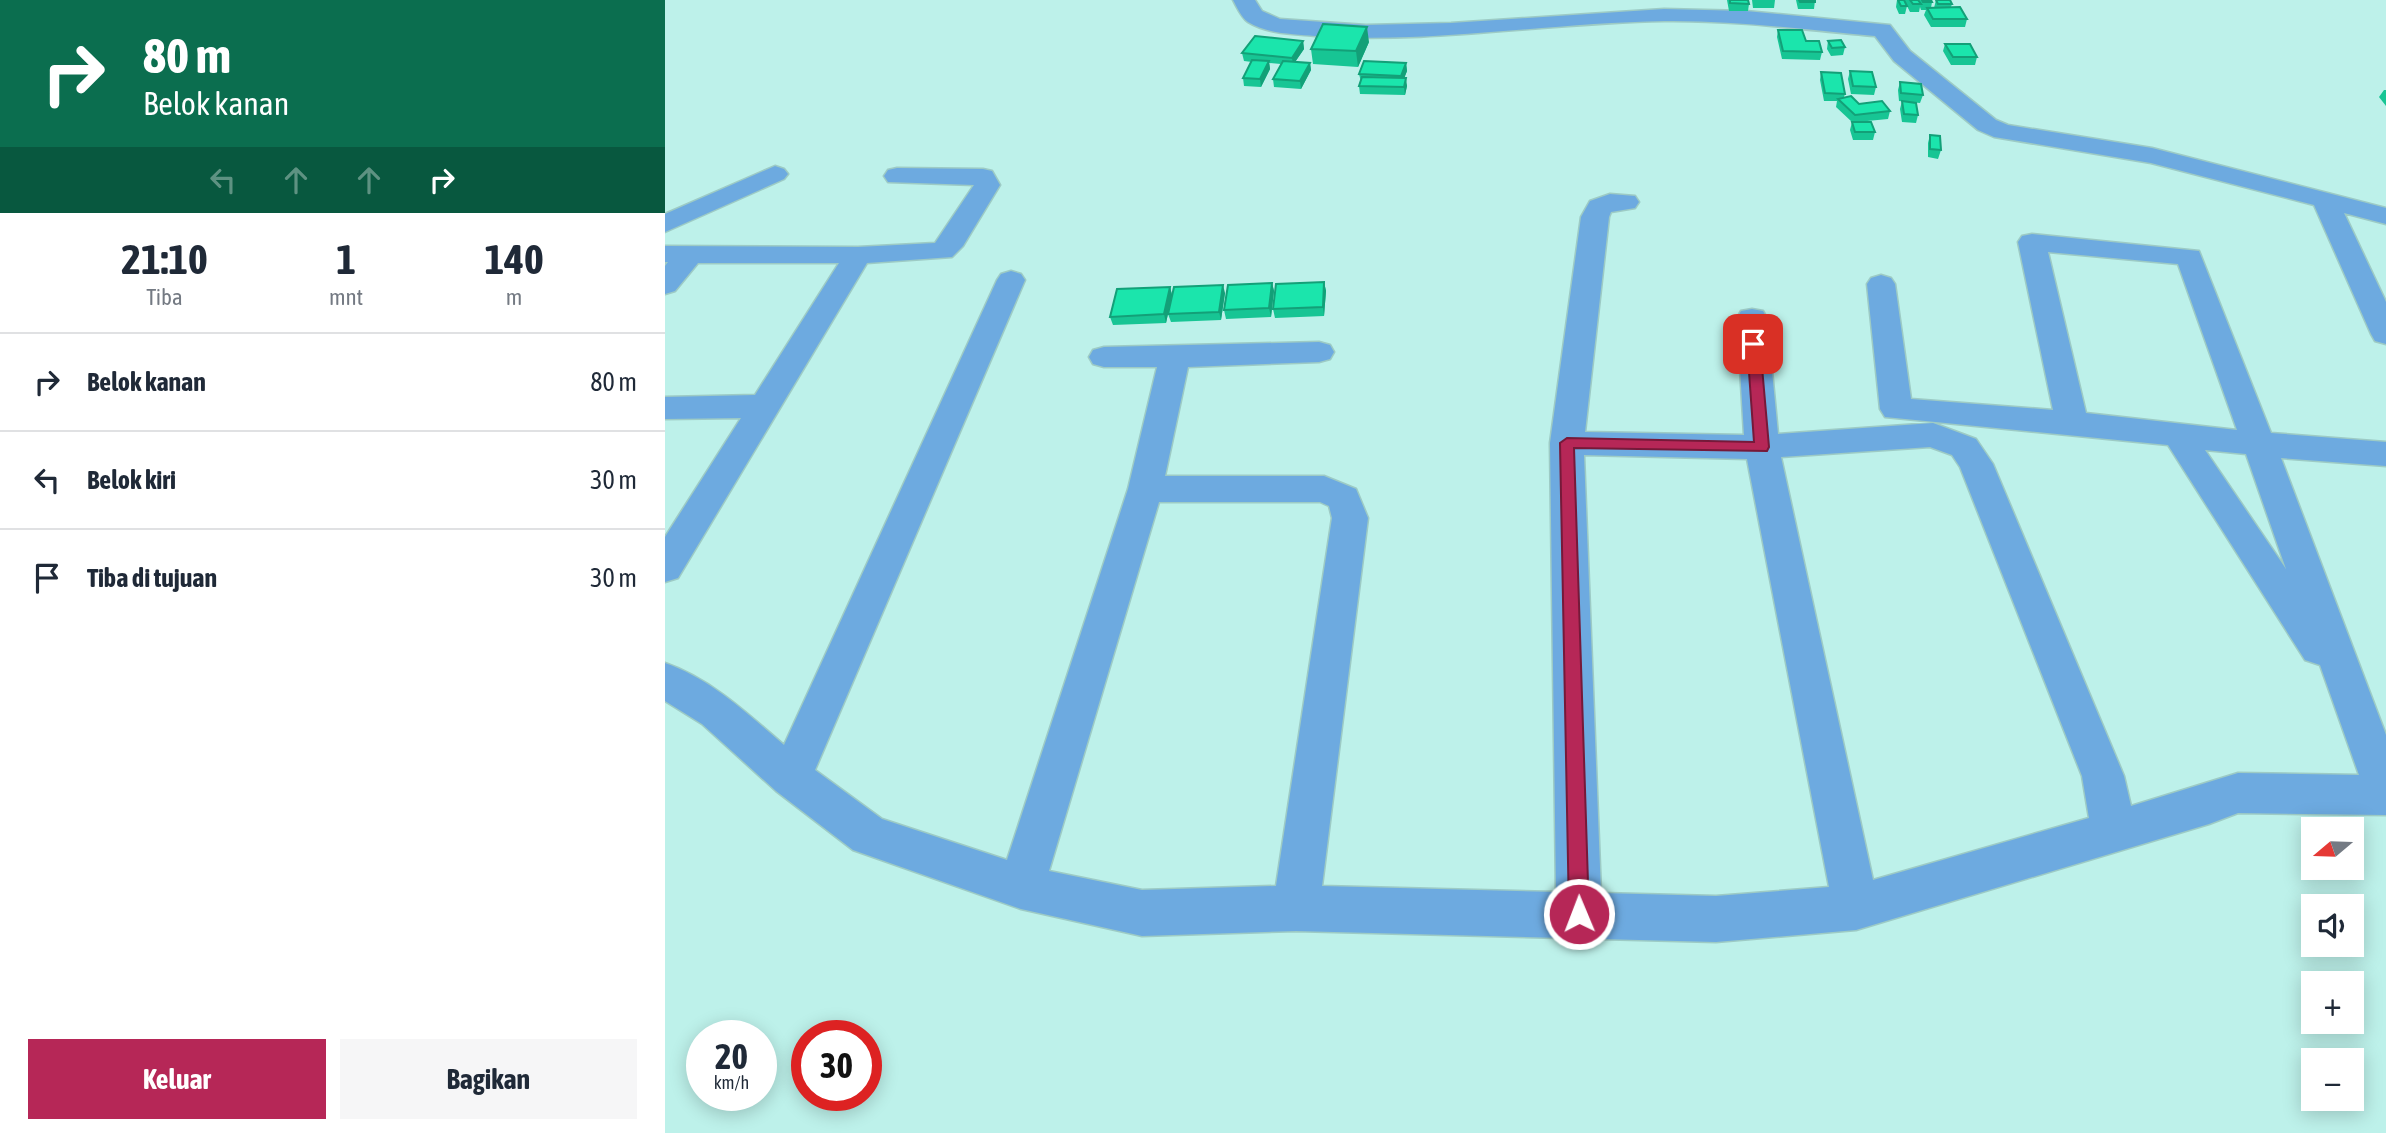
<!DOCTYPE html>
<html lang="id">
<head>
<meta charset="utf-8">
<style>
  :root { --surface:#fff; --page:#f6f6f7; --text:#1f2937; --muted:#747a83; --line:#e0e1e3; --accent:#b62757 }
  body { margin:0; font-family:"Asap Condensed",sans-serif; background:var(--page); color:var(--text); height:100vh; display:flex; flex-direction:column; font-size:26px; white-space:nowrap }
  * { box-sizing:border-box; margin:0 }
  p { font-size:23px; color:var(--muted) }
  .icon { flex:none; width:38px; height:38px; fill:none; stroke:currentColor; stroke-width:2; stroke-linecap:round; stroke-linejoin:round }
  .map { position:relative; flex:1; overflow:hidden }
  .side { display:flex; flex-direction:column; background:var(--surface); width:665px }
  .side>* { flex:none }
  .hud { background:#0b6e4f; color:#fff; overflow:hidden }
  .needle { width:46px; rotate:251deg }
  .buttons { position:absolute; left:1636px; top:817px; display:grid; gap:14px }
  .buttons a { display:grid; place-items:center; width:63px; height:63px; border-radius:0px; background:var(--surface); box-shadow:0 4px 18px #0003; font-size:35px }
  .speed { position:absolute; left:21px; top:1020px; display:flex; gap:14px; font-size:35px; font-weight:700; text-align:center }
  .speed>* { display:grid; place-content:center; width:91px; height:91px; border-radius:50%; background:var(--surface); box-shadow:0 4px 18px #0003; line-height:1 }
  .speed small { font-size:18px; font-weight:400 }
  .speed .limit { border:10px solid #d22; background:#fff; color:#111 }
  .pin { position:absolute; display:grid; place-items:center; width:60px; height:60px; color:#fff; margin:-30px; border-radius:14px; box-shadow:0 4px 10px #0006 }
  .me { position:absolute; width:77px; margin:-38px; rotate:359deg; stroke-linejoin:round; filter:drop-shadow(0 0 5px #0008) }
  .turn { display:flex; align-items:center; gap:24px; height:147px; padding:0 28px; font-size:32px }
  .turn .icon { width:91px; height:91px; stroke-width:2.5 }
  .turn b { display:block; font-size:49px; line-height:60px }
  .lanes { display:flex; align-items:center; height:66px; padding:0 28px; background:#0003; justify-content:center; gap:35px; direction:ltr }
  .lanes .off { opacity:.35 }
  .eta { display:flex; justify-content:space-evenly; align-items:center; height:119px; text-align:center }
  .eta b { font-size:42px; font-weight:700; line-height:49px }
  .cta { display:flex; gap:14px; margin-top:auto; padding:14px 28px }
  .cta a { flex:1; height:80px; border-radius:0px; background:var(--accent); color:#fff; font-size:28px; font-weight:700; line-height:80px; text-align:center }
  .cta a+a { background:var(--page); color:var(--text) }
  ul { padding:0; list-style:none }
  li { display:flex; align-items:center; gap:21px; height:98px; padding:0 28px; border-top:2px solid var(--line) }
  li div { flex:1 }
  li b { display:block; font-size:26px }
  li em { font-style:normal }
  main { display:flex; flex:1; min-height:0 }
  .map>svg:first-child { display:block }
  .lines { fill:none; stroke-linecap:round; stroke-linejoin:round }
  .minor-casing { stroke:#9dcbc5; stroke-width:3 }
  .minor { fill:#6daae0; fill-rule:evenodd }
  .wall { fill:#17c594 }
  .shaded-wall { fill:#13a078 }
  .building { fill:#1be5ac; stroke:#13a078; stroke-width:2 }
  .route { fill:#b62757; stroke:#761939; stroke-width:2 }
</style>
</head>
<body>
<main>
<section class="side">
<div class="hud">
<div class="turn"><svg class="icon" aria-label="right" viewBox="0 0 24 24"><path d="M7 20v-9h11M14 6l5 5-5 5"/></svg><div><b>80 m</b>Belok kanan</div></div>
<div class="lanes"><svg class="icon off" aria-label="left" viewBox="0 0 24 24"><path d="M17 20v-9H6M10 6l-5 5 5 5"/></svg><svg class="icon off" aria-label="ahead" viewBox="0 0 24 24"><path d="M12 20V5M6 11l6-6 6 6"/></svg><svg class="icon off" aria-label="ahead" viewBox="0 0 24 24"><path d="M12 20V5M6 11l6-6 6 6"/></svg><svg class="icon" aria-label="right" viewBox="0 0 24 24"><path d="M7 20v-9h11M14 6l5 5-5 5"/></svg></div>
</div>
<div class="eta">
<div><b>21:10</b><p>Tiba</p></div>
<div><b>1</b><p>mnt</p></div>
<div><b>140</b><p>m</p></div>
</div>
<ul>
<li><svg class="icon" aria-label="right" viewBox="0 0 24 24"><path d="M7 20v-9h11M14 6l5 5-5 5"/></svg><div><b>Belok kanan</b></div><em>80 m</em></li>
<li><svg class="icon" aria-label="left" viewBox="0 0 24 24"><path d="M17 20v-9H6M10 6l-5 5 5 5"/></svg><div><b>Belok kiri</b></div><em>30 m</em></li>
<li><svg class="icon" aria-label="arrive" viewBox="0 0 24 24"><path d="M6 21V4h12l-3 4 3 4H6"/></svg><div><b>Tiba di tujuan</b></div><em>30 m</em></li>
</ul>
<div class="cta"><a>Keluar</a><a>Bagikan</a></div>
</section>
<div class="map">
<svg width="1721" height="1133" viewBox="0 0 1721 1133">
  <rect width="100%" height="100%" fill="#bdf1ea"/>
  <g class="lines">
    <defs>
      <path id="minor" d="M 568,0 L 590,0 L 597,11 L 615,19 L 701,25 L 786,23 L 999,9 L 1081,11 L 1225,25 L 1245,51 L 1331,120 L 1343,125 L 1487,148 L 1721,208 L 1721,224 L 1679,213 L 1721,302 L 1721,344 L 1710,341 L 1706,334 L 1649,205 L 1486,163 L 1329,137 L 1313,130 L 1229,61 L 1210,36 C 1140,30 1070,20 999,21 C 882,23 767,44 650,36 C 629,34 602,34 583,22 C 576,17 572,7 568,0 Z
        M 110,166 L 119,169 L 123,174 L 119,179 L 0,232 L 0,214 Z
        M 232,168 L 318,169 L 327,171 L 335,185 L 298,246 L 287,257 L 202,263 L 13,578 L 0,582 L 0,537 L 76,418 L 0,419 L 0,397 L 90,395 L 174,263 L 33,263 L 10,291 L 0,294 L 0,266 L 3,262 L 0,262 L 0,246 L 193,247 L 270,243 L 309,185 L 223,182 L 219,176 L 223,170 Z
        M 945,194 L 970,196 L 974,202 L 970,208 L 946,212 L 944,217 L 920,432 L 1079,435 L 1072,318 L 1076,311 L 1087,309 L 1098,311 L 1102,318 L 1113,434 L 1268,423 L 1311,439 L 1328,464 L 1459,776 L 1466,806 L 1573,773 L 1694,775 L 1655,665 L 1640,660 L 1503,445 L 1220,417 L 1215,409 L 1202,284 L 1206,278 L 1216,275 L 1226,278 L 1230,284 L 1246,399 L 1388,410 L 1353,242 L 1357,236 L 1367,234 L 1534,251 L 1606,433 L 1721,442 L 1721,466 L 1616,458 L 1721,735 L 1721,815 L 1573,813 L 1544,824 L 1191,930 L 1051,942 L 631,931 L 477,936 L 356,909 L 188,850 L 111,791 L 37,724 L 0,701 L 0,663 C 46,679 83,714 119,745 L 332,280 L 336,274 L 346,271 L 356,274 L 360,280 L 150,770 L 217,819 L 342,860 L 463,489 L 492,367 L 439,367 L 428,364 L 424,357 L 428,350 L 439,347 L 654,342 L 665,345 L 669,352 L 665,359 L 654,362 L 523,367 L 500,476 L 659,476 L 691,489 L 703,518 L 657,886 L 891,892 L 885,443 L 916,217 L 925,201 ZM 1383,252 L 1513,264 L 1572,430 L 1421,413 ZM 1265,447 L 1287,455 L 1295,467 L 1417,776 L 1424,818 L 1208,880 L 1116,457 ZM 1540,450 L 1581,454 L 1621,569 ZM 919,455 L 1082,459 L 1164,887 L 1051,896 L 936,893 ZM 494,502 L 655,502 L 664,506 L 667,518 L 611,886 L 477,890 L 384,871 Z"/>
    </defs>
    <!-- minor casing -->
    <use href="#minor" class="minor-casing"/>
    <!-- minor -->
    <use href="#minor" class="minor"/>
  </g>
  <!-- wall -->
  <path class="wall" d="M 1062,0 L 1083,0 L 1084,4 L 1083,11 L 1064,11 Z
    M 1087,0 L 1110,0 L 1109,8 L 1088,8 Z
    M 1131,0 L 1150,0 L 1149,9 L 1133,9 Z
    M 1232,0 L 1266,0 L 1267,2 L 1266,8 L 1269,8 L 1271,0 L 1285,0 L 1287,4 L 1286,7 L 1302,19 L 1300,27 L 1266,27 L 1259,15 L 1261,10 L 1256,10 L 1255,7 L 1254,12 L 1245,12 L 1242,6 L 1240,14 L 1234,14 L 1231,7 Z
    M 1113,30 L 1141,41 L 1157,52 L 1155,60 L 1117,59 L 1112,37 Z
    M 638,41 L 639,49 L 630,62 L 645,63 L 646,70 L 636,89 L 609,87 L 608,79 L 616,64 L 604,63 L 605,69 L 596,87 L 579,86 L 578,78 L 587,62 L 579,61 L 577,53 Z
    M 1163,41 L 1180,47 L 1178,55 L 1166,56 L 1162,49 Z
    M 704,42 L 693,67 L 648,64 L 646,49 Z
    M 1280,44 L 1312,57 L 1310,65 L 1286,65 L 1278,51 Z
    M 741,63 L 742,71 L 739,78 L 742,86 L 740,95 L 695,94 L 694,86 L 696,82 L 694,74 Z
    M 1185,71 L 1211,87 L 1209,95 L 1186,94 L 1183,79 Z
    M 1156,72 L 1180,94 L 1179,97 L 1194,104 L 1225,111 L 1223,119 L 1192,122 L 1210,132 L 1208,140 L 1188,140 L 1185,130 L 1187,122 L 1171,107 L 1172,101 L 1159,101 L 1155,80 Z
    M 1235,82 L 1258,95 L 1255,103 L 1234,101 L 1233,90 Z
    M 1719,90 L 1721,90 L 1721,106 L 1714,97 Z
    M 1237,101 L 1253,115 L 1251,123 L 1237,122 L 1235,109 Z
    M 1265,135 L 1276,150 L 1273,159 L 1263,157 L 1263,143 Z
    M 659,282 L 661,291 L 659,316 L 610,318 L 608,309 Z
    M 607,283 L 609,291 L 606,317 L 561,319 L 559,310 Z
    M 505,287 L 507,295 L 560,293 L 556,320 L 506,322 L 503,314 L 501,323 L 448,325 L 445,317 Z"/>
  <!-- shaded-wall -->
  <path class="shaded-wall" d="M 702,27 L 704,42 L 693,67 L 691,51 Z
    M 638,41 L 639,49 L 628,65 L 627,58 Z
    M 604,61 L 605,69 L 596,87 L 595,79 Z
    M 645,63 L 646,70 L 636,89 L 635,81 Z
    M 741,63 L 742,71 L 737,84 L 736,76 Z
    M 741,78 L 742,86 L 740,95 L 739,87 Z
    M 659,282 L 661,291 L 659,316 L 658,307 Z
    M 607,283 L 609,291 L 606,317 L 604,308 Z
    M 558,285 L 560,293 L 556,320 L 554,312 Z
    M 505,287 L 507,295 L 501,323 L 499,314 Z"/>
  <!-- building -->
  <path class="building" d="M 1065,0 L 1083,0 L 1084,4 L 1065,3 Z
    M 1134,0 L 1150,0 L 1150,2 L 1135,2 Z
    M 1233,0 L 1239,0 L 1242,6 L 1236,6 Z
    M 1245,0 L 1253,0 L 1256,4 L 1248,4 Z
    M 1257,0 L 1266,0 L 1267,2 L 1258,2 Z
    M 1271,0 L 1285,0 L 1287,4 L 1273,4 Z
    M 1295,7 L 1302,19 L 1268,19 L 1262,8 Z
    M 658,24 L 702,27 L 691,51 L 646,49 Z
    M 1113,30 L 1137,30 L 1141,41 L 1154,41 L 1157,52 L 1118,51 Z
    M 590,36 L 638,41 L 627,58 L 577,53 Z
    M 1176,40 L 1180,47 L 1167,48 L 1163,41 Z
    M 1280,44 L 1305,44 L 1312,57 L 1288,57 Z
    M 587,60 L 604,61 L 595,79 L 578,78 Z
    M 618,61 L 645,63 L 635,81 L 608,79 Z
    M 699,61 L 741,63 L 736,76 L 694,74 Z
    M 1185,71 L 1207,72 L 1211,87 L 1188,86 Z
    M 1156,72 L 1176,73 L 1180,94 L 1160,93 Z
    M 697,77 L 741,78 L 739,87 L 694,86 Z
    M 1235,82 L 1256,84 L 1258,95 L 1236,93 Z
    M 1186,96 L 1194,104 L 1217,101 L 1225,111 L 1190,115 L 1173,99 Z
    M 1237,101 L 1251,103 L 1253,115 L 1239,114 Z
    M 1187,122 L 1206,122 L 1210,132 L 1190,132 Z
    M 1265,135 L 1275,136 L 1276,150 L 1265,149 Z
    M 659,282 L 658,307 L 608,309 L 611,284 Z
    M 607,283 L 604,308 L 559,310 L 563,285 Z
    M 558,285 L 554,312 L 503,314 L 509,287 Z
    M 505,287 L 499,314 L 445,317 L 452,289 Z"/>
  <!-- route -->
  <path class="route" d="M 1088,339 L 1095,344 L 1104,447 L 1102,451 L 909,448 L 924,914 L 921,921 L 914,924 L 907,921 L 904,914 L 895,443 L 902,438 L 1089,442 L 1082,344 Z"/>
</svg>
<div class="buttons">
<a><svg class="needle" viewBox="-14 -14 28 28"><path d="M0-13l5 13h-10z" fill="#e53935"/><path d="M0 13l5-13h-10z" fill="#747a83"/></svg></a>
<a><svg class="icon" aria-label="sound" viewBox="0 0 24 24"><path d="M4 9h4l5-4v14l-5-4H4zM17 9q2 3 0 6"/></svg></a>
<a>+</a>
<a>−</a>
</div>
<div class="speed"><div>20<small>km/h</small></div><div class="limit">30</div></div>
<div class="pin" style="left:1088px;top:344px;background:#d93025"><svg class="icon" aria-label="arrive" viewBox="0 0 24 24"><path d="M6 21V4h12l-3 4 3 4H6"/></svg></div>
<svg class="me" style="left:914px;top:914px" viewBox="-20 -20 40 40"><circle r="17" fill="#b62757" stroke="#fff" stroke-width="3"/><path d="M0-11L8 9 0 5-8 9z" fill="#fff"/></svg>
</div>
</main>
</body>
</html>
